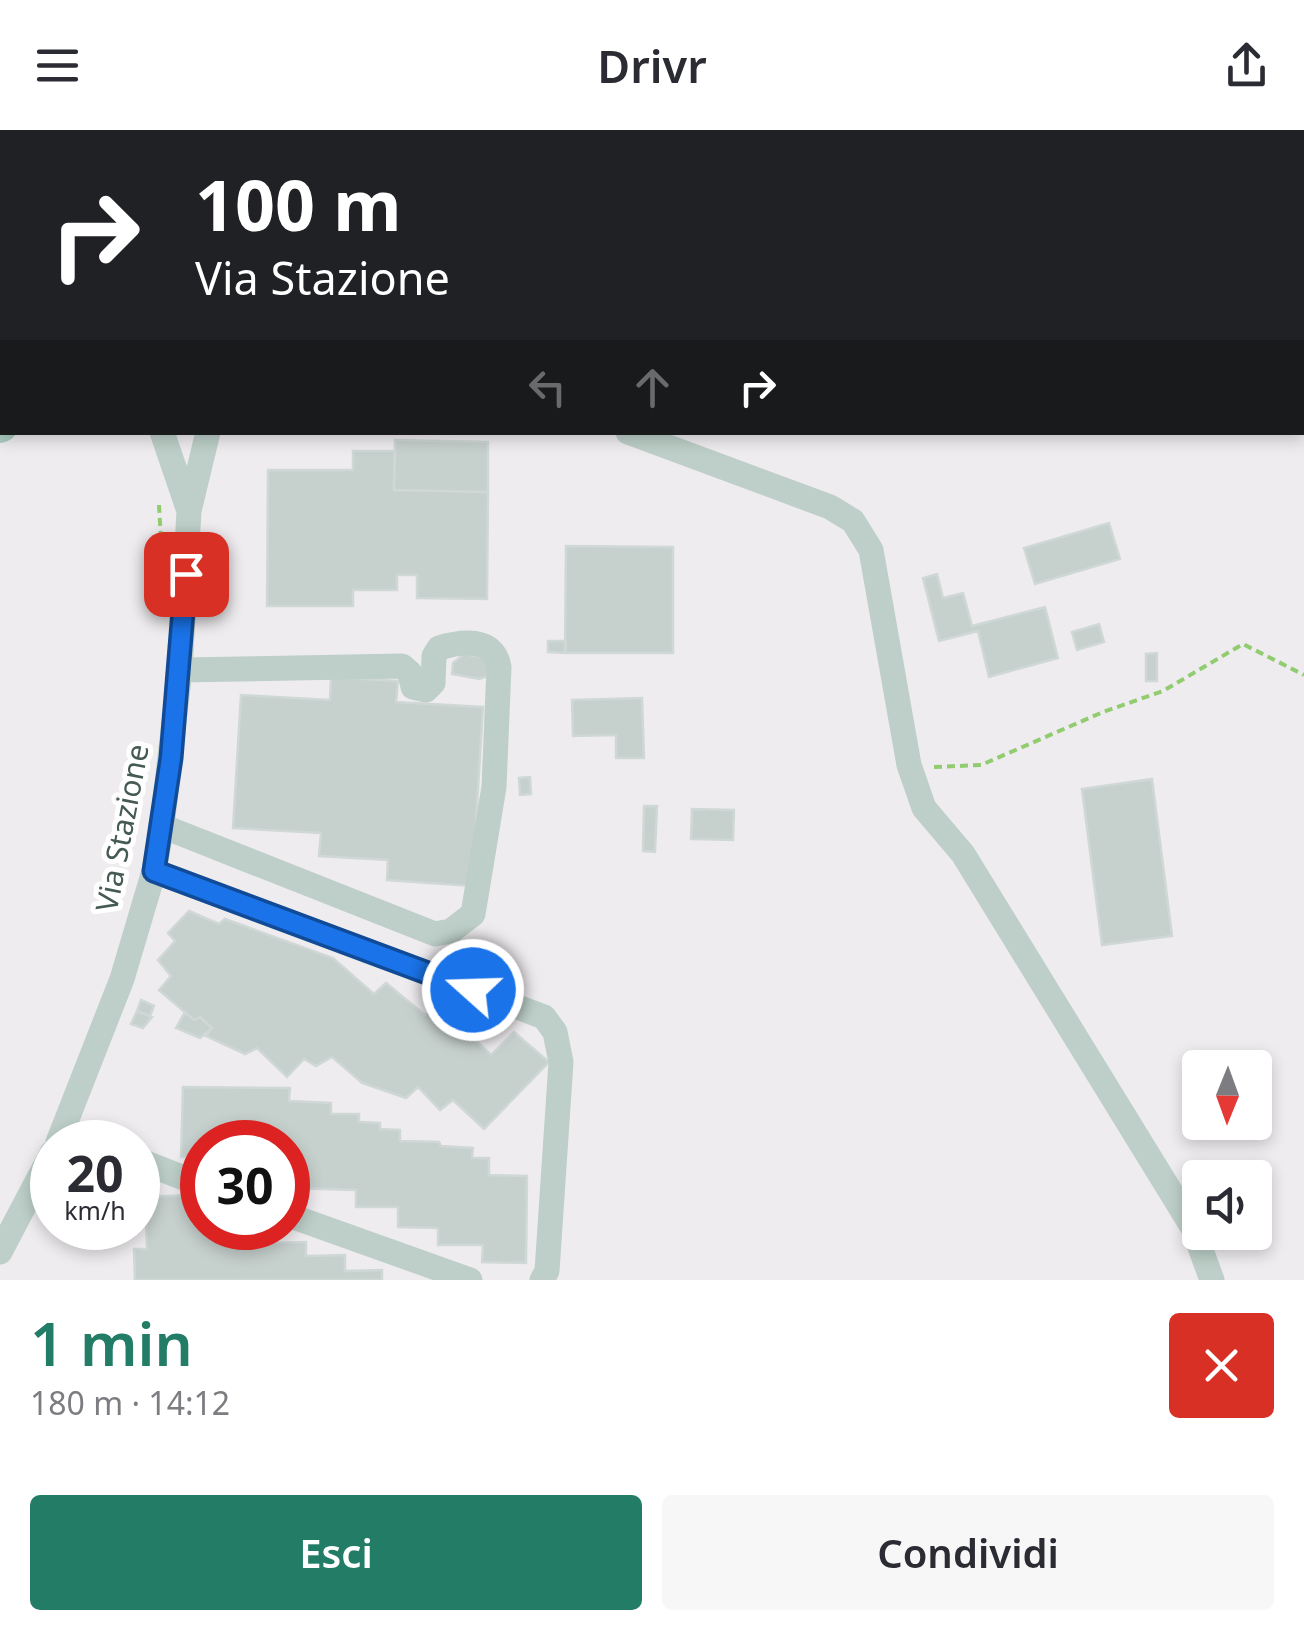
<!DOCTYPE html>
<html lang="it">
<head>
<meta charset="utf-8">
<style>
  :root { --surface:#fff; --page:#f7f7f7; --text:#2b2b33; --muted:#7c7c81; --accent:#227c66 }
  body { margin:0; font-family:"Noto Sans",sans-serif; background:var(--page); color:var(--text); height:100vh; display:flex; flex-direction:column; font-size:38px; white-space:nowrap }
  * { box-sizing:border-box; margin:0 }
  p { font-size:32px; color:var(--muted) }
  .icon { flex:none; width:55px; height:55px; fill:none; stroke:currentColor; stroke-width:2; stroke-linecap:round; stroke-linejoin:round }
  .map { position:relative; height:1150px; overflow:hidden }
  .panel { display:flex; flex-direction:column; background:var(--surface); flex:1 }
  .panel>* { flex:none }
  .guide { position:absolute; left:0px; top:0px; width:1305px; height:305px; box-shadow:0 5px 15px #0003; background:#202124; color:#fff; overflow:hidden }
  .needle { width:65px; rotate:181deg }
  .fabs { position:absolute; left:1182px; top:920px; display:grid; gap:20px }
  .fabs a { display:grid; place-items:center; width:90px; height:90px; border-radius:10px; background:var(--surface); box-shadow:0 5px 15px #0003; font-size:50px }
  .speed { position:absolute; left:30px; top:990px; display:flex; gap:20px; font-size:50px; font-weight:700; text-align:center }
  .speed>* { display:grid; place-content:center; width:130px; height:130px; border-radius:50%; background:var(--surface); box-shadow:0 5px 15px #0003; line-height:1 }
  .speed small { font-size:25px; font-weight:400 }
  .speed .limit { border:15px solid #d22; background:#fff; color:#111 }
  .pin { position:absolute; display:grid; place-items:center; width:85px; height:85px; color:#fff; margin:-42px; border-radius:20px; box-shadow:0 5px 15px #0006 }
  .me { position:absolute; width:110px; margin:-55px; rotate:290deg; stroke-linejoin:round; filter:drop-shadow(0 0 8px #0008) }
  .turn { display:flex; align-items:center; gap:35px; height:210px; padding:0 30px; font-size:45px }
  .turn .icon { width:130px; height:130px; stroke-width:2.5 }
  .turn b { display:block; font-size:70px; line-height:85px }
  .lanes { display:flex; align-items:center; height:95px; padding:0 30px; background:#0003; justify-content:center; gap:50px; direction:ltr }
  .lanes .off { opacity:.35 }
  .round { display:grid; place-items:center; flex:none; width:105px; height:105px; border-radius:10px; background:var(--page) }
  .head { display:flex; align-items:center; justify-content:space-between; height:170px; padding:0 30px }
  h1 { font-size:60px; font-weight:600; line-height:75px; color:var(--accent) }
  .primary-button { display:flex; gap:20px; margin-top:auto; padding:20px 30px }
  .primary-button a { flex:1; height:115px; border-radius:10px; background:var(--accent); color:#fff; font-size:40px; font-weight:600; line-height:115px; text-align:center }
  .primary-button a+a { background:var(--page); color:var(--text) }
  header { display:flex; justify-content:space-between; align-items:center; height:130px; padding:0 30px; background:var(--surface); font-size:45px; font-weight:600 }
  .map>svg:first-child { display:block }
  .building { fill:#c6d0cd; stroke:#d0d8d7; stroke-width:2.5 }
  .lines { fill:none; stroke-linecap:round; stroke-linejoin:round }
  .path { stroke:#91cd70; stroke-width:4; stroke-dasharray:8 5; stroke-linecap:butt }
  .minor { stroke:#bdcfc8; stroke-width:25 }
  .major { stroke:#abccc0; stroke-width:32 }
  .route-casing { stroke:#114b97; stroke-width:25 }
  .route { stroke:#1a73e8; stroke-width:18 }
  .labels { text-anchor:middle; stroke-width:10; stroke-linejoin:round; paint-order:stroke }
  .street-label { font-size:30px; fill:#455a52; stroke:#fff }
</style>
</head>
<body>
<header><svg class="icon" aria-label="menu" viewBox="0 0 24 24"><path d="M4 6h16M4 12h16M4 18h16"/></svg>Drivr<svg class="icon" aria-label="share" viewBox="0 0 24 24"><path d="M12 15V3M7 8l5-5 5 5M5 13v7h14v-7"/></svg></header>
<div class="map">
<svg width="1304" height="1150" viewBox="0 0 1304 1150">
  <rect width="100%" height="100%" fill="#efecef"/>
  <!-- building -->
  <path class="building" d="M 395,310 L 488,312 L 488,362 L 394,360 Z
    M 353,321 L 395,321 L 394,360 L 488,362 L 487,469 L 417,468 L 417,445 L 397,445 L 397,460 L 353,460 L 353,476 L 267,476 L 268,340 L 353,340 Z
    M 1109,393 L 1120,429 L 1035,454 L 1024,418 Z
    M 566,416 L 673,417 L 673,523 L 565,523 Z
    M 937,444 L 943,468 L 963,463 L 972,496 L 1045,477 L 1058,528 L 989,547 L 978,501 L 939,511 L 923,448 Z
    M 1099,494 L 1104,512 L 1077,520 L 1072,502 Z
    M 548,511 L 566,511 L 565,523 L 548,522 Z
    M 1157,523 L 1157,551 L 1146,551 L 1146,524 Z
    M 464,524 L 493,530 L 491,545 L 479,549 L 452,544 L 453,533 Z
    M 331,547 L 398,551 L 396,572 L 483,577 L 472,756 L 387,750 L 388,730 L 319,726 L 321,703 L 233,698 L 241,565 L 330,570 Z
    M 642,568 L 644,628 L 616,628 L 616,605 L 573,606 L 572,570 Z
    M 530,647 L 531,664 L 520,665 L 519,648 Z
    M 1152,649 L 1172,806 L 1102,815 L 1082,659 Z
    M 644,676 L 657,676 L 655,722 L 643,721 Z
    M 692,679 L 734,680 L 733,710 L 691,709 Z
    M 189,781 L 219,794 L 225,789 L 333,828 L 374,864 L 386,853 L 425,885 L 439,875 L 491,925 L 514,902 L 549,932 L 484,999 L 453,970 L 440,980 L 418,957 L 406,968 L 362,953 L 332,927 L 316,936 L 304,929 L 287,947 L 257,918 L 245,924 L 206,906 L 212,898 L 200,887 L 194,890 L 159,860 L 171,846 L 158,830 L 175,811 L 168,803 Z
    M 141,870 L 154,876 L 150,886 L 137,881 Z
    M 137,881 L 152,887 L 143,898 L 131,894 Z
    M 185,882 L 194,890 L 200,887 L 212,898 L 200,908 L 176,898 Z
    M 183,957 L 290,958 L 289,971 L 331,973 L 331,984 L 359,984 L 359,992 L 380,993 L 380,999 L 400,1000 L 400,1011 L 439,1012 L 441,1016 L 473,1018 L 472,1028 L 489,1028 L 489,1045 L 527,1046 L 526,1133 L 482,1132 L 483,1115 L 438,1115 L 438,1098 L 398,1097 L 398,1077 L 356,1077 L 356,1060 L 288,1058 L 288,1012 L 202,1012 L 202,1027 L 181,1027 Z
    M 189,1065 L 190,1081 L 202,1080 L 202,1098 L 268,1098 L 268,1113 L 306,1112 L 306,1126 L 345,1125 L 345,1141 L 382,1140 L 382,1150 L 135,1150 L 134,1119 L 147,1119 L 145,1067 Z"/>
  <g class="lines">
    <!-- path -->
    <path class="path" d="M 159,375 L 161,410
      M 934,637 L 981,635 L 1103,582 L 1163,561 L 1243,514 L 1304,545"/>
    <!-- minor -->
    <path class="minor" d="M 162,302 L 189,381
      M 628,302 L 830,377 L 853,391 L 871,420 L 909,635 L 924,678 L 963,724 L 1193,1098 L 1212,1150
      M 162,696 L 435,804 L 451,801 L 473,784 L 494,657 L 499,537 C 494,507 462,511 439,518 L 434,526 L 433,553 L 426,560 L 413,557 L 410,543 L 402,536 L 180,540
      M 154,741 L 544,887 L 555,902 L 561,932 L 547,1141 L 542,1150
      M 65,999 L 96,1012
      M 58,1012 L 122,849 L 154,741 L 162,696 L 180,540 L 189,381 L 208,302
      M 138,1030 L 202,1055
      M 288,1085 L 470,1150
      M 0,1122 L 52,1023"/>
    <!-- major -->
    <path class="major" d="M 259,2 L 260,0
      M 0,297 L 2,296"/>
  </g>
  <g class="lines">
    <defs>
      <path id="route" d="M 186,444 L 171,628 L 154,741 L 473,860"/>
    </defs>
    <!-- route casing -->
    <use href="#route" class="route-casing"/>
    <!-- route -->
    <use href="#route" class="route"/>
  </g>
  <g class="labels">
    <!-- street labels -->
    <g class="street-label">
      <text transform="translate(123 698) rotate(-79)" y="10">Via Stazione</text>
    </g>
  </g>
</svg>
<div class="fabs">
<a><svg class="needle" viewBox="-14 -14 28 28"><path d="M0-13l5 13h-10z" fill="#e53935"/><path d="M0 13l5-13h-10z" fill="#7c7c81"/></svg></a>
<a><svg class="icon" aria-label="sound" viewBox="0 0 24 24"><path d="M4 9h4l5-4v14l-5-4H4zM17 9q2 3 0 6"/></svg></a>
</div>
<div class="speed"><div>20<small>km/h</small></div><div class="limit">30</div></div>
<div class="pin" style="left:186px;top:444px;background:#d93025"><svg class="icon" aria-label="arrive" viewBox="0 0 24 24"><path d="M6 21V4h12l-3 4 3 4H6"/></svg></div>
<svg class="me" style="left:473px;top:860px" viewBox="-20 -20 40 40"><circle r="17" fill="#1a73e8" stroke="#fff" stroke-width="3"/><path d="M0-11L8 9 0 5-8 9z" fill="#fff"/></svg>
<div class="guide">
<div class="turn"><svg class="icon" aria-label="right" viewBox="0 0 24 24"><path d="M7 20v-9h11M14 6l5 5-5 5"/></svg><div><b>100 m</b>Via Stazione</div></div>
<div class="lanes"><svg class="icon off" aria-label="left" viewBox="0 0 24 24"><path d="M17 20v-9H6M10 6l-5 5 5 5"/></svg><svg class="icon off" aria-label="ahead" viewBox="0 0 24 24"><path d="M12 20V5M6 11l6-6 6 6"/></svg><svg class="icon" aria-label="right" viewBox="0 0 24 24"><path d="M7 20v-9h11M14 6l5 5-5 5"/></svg></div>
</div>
</div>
<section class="panel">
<div class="head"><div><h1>1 min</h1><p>180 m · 14:12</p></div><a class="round" style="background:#d93025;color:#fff"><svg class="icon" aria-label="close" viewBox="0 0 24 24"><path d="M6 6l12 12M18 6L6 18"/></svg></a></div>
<div class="primary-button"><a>Esci</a><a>Condividi</a></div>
</section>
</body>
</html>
